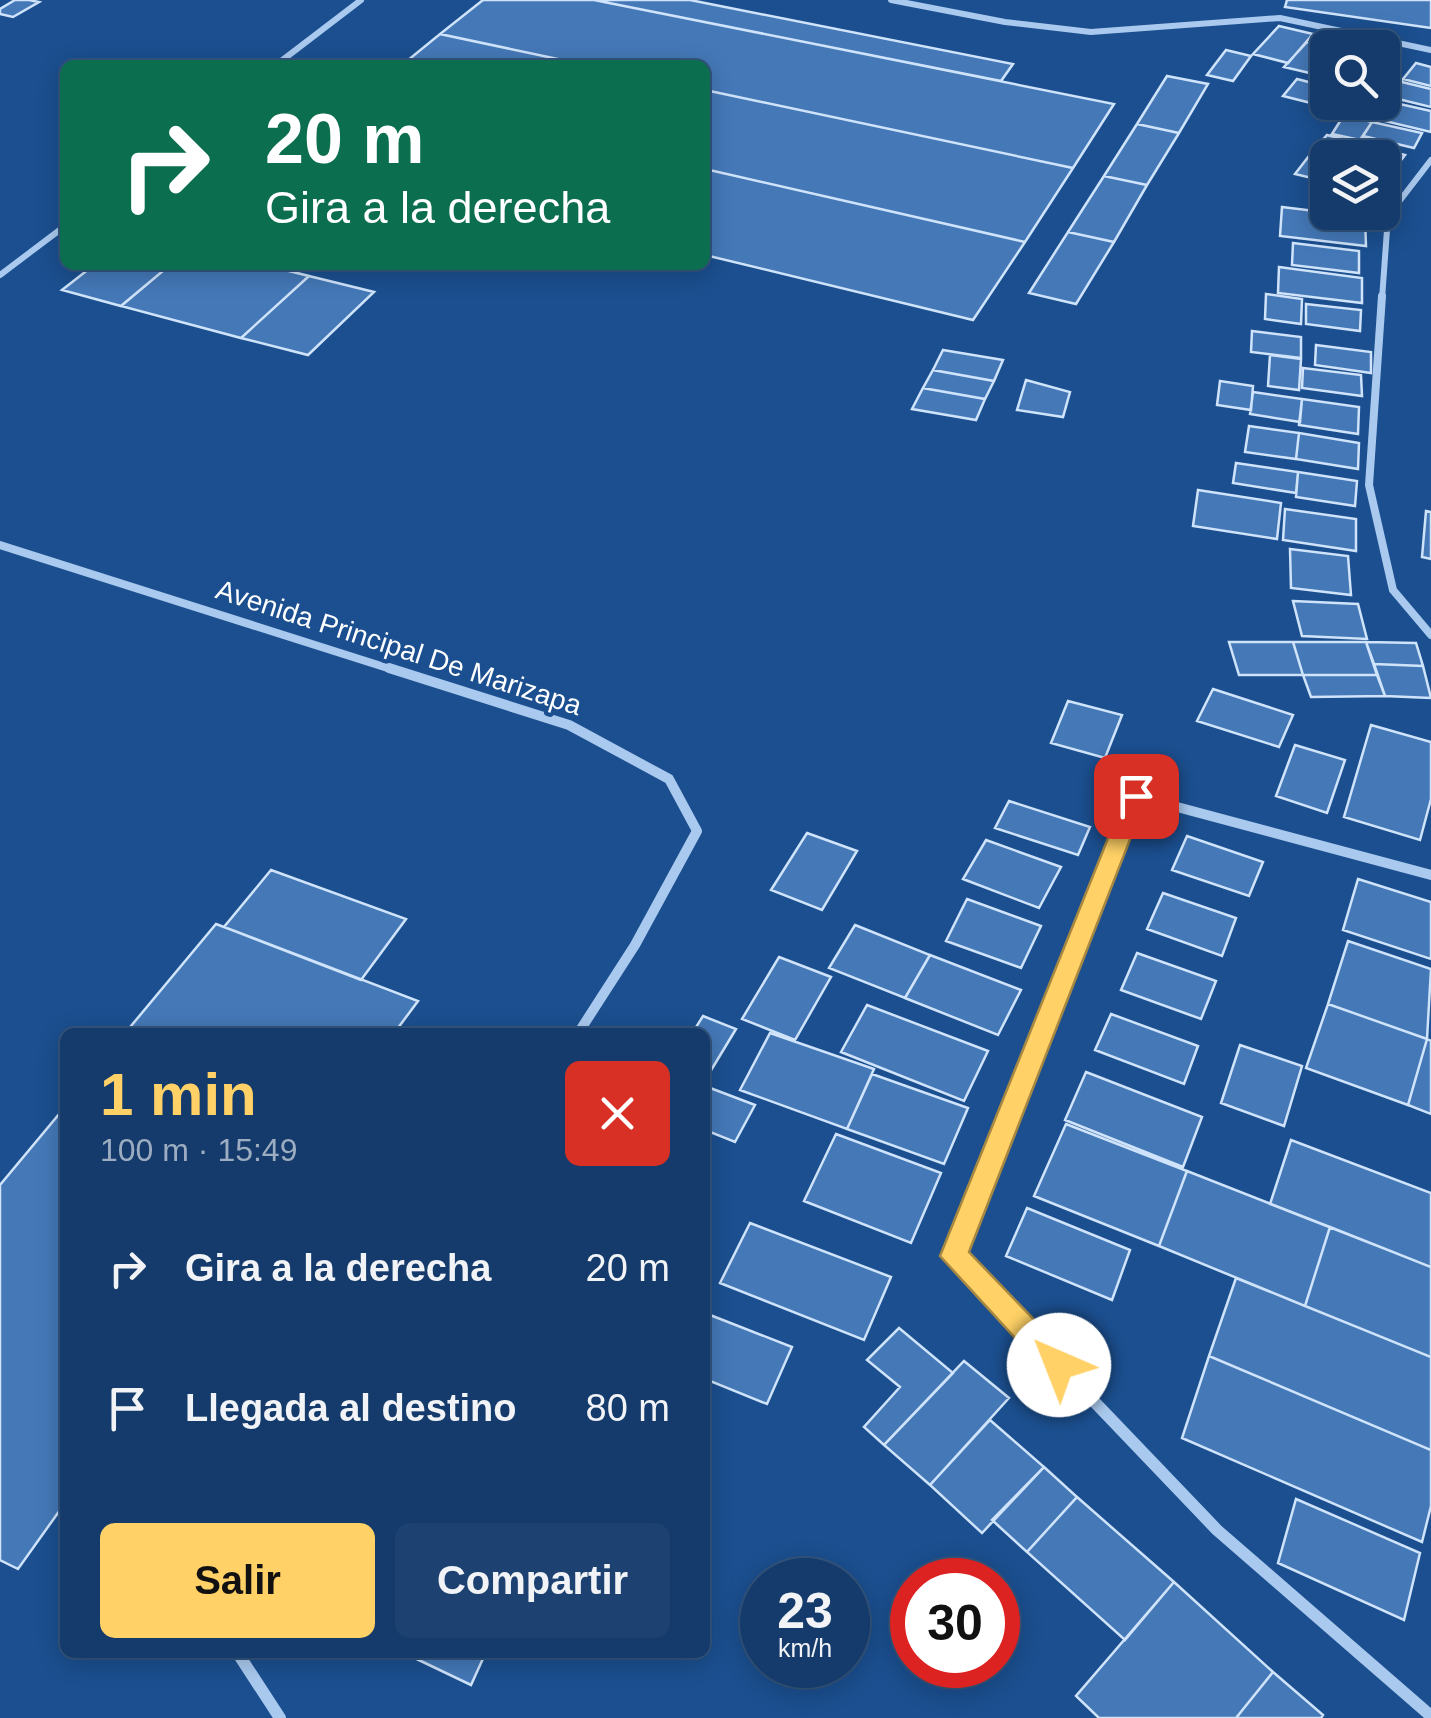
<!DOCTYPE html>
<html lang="es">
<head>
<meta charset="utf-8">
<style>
  :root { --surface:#143b6b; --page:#1d4271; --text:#f1f3f6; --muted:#9dadc1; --line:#33557e; --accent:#ffd166 }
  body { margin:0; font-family:Arial,sans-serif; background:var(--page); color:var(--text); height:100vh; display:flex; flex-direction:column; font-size:38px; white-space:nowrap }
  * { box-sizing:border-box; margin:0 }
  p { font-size:32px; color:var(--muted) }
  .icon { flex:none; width:55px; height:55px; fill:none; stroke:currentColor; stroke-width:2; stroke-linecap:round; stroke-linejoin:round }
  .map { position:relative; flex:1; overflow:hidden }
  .drawer { position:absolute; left:60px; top:1028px; width:650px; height:630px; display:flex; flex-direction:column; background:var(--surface); border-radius:15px; box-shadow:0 5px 25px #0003,0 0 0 2px var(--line) }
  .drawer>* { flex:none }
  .top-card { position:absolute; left:60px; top:60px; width:650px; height:210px; border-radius:15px; box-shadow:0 5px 25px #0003,0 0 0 2px var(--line); background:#0b6e4f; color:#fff; overflow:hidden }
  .tools { position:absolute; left:1310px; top:30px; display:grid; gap:20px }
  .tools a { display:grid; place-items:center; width:90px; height:90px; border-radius:15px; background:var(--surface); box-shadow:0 5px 25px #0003,0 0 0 2px var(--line); font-size:50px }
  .speed { position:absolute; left:740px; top:1558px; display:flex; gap:20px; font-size:50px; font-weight:700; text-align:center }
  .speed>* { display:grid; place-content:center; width:130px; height:130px; border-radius:50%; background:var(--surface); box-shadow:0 5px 25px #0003,0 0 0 2px var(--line); line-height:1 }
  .speed small { font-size:25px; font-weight:400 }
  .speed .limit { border:15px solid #d22; background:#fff; color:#111 }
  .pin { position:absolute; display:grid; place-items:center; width:85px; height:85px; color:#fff; margin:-42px; border-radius:20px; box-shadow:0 5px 15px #0006 }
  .me { position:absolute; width:110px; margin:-55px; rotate:316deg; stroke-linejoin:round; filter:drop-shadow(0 0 8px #0008) }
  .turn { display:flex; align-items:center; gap:35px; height:210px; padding:0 40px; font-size:45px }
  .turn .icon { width:130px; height:130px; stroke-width:2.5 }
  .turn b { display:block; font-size:70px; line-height:85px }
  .round { display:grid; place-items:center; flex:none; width:105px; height:105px; border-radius:15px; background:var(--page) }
  .head { display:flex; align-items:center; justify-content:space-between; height:170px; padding:0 40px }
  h1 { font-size:60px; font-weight:800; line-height:75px; color:var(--accent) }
  .primary-button { display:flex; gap:20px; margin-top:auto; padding:20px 40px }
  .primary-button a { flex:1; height:115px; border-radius:15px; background:var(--accent); color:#111; font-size:40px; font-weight:800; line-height:115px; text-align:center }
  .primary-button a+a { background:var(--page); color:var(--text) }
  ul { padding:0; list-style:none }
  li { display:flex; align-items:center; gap:30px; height:140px; padding:0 40px }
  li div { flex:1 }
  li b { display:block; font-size:38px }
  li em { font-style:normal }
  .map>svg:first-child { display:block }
  .building { fill:#4478b7; stroke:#cfe3fa; stroke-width:2.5 }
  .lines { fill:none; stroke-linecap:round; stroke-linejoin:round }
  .street-far3 { stroke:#a9c9ee; stroke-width:6 }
  .street-far2 { stroke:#a9c9ee; stroke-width:8 }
  .street-far1 { stroke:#a9c9ee; stroke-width:10 }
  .street { stroke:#a9c9ee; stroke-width:12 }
  .route { fill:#ffd166; stroke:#a68842; stroke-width:2.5 }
  .labels { text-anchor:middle; stroke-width:8; stroke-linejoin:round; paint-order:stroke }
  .street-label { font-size:28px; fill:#fff; stroke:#1b4f8f }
</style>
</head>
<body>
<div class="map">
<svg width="1431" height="1718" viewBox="0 0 1431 1718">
  <rect width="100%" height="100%" fill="#1b4f8f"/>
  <!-- building -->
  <path class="building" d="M 15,0 L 29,0 L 39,2 L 13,17 L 0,14 L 0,9 Z
    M 483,0 L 594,0 L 1114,104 L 1073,168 L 705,90 L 705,65 L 586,65 L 440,34 Z
    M 594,0 L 690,0 L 1013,64 L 1001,81 Z
    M 1287,0 L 1431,0 L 1431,28 L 1285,7 Z
    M 1279,26 L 1313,34 L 1288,63 L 1253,54 Z
    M 440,34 L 586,65 L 402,65 Z
    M 1307,42 L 1331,48 L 1314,74 L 1284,67 Z
    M 1226,50 L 1251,56 L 1233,81 L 1207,75 Z
    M 1416,63 L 1431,67 L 1431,86 L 1403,79 Z
    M 1382,75 L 1402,80 L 1390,97 L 1382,95 Z
    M 1167,76 L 1208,84 L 1179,133 L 1137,124 Z
    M 1297,79 L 1328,87 L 1328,88 L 1315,104 L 1283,96 Z
    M 1402,82 L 1431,89 L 1431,107 L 1390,97 Z
    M 1328,88 L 1328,102 L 1354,102 L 1347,112 L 1315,104 Z
    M 705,90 L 1073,168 L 1025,242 L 705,169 Z
    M 1382,100 L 1431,111 L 1431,132 L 1347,112 L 1354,102 Z
    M 1344,115 L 1372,122 L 1360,140 L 1332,134 Z
    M 1372,122 L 1422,133 L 1414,148 L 1363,136 Z
    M 1137,124 L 1179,133 L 1147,185 L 1104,176 Z
    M 1327,135 L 1405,155 L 1392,172 L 1382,169 L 1382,158 L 1340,158 L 1314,150 Z
    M 1309,156 L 1328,161 L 1328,182 L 1295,174 Z
    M 705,169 L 1025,242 L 973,320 L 705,255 Z
    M 1104,176 L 1147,185 L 1114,242 L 1068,232 Z
    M 1282,207 L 1365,217 L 1366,246 L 1280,236 Z
    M 1068,232 L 1114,242 L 1076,304 L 1029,293 Z
    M 1293,243 L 1359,251 L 1359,273 L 1292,265 Z
    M 94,265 L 170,265 L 121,306 L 62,290 Z
    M 170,265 L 265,265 L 309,276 L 241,338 L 121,306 Z
    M 1279,267 L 1362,278 L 1362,303 L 1278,293 Z
    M 309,276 L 374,292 L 308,355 L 241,338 Z
    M 1266,294 L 1302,299 L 1301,324 L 1265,319 Z
    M 1306,304 L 1361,310 L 1360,331 L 1306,324 Z
    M 1252,331 L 1301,337 L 1301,358 L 1251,352 Z
    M 1316,345 L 1371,352 L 1371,373 L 1315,365 Z
    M 943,350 L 1003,360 L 994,381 L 933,370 Z
    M 1270,355 L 1301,359 L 1299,390 L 1268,386 Z
    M 1303,368 L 1361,375 L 1362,396 L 1302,388 Z
    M 933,370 L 994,381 L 985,399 L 923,388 Z
    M 1026,380 L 1070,392 L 1063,417 L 1017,410 Z
    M 1220,381 L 1253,386 L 1251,410 L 1217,405 Z
    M 923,388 L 985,399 L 976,420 L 912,409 Z
    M 1253,392 L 1302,399 L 1300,422 L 1250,414 Z
    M 1302,399 L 1359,407 L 1358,434 L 1299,425 Z
    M 1249,426 L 1299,433 L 1296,459 L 1245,452 Z
    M 1299,433 L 1359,443 L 1358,469 L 1296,459 Z
    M 1236,463 L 1298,472 L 1296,493 L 1233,483 Z
    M 1298,472 L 1357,481 L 1355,506 L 1296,497 Z
    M 1198,490 L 1281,503 L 1277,539 L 1193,526 Z
    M 1285,509 L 1356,519 L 1356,551 L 1283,540 Z
    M 1426,511 L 1431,512 L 1431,559 L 1422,557 Z
    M 1290,549 L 1348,556 L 1351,595 L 1291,588 Z
    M 1293,601 L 1358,604 L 1367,639 L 1302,636 Z
    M 1229,642 L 1293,642 L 1303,675 L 1239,675 Z
    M 1293,642 L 1366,642 L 1377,675 L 1303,675 Z
    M 1366,642 L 1416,643 L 1423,666 L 1374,664 Z
    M 1374,664 L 1423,666 L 1431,698 L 1385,696 Z
    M 1303,675 L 1377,675 L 1385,696 L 1311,697 Z
    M 1213,689 L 1293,715 L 1279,747 L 1197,721 Z
    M 1068,701 L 1122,715 L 1105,758 L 1051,743 Z
    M 1371,725 L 1431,742 L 1431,799 L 1420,840 L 1344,817 Z
    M 1295,745 L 1345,760 L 1327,813 L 1276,796 Z
    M 1009,801 L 1090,827 L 1078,855 L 995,828 Z
    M 807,833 L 857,851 L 822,910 L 771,890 Z
    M 1187,836 L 1263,862 L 1249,896 L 1172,870 Z
    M 986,840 L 1061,867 L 1039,908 L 963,879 Z
    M 271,870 L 406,919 L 361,980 L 224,927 Z
    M 1358,879 L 1431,902 L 1431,959 L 1343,930 Z
    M 1163,893 L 1236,918 L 1222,956 L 1147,929 Z
    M 967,899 L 1041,926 L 1021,968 L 946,941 Z
    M 216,924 L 224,927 L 418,1001 L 395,1032 L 126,1032 Z
    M 855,925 L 930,955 L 905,998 L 829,968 Z
    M 1348,941 L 1431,969 L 1427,1039 L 1328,1004 Z
    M 1137,953 L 1216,981 L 1201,1019 L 1121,990 Z
    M 930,955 L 1021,990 L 998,1035 L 905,998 Z
    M 779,957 L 831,977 L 795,1040 L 742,1019 Z
    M 1328,1004 L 1427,1039 L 1408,1105 L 1306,1068 Z
    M 867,1005 L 988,1051 L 964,1101 L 841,1052 Z
    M 1111,1014 L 1198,1046 L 1184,1084 L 1095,1050 Z
    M 703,1016 L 736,1029 L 707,1077 L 705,1032 L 693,1032 Z
    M 770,1033 L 874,1069 L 847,1129 L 740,1090 Z
    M 1427,1039 L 1431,1041 L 1431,1114 L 1408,1105 Z
    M 1240,1045 L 1302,1066 L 1284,1126 L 1221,1103 Z
    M 1086,1072 L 1202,1117 L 1183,1167 L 1065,1120 Z
    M 872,1074 L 968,1108 L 944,1164 L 847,1129 Z
    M 705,1086 L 755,1105 L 735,1142 L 705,1130 Z
    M 65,1107 L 65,1503 L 18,1569 L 0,1560 L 0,1185 Z
    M 1066,1124 L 1187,1171 L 1159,1246 L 1034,1196 Z
    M 836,1134 L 941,1173 L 911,1243 L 804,1201 Z
    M 1291,1140 L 1431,1193 L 1431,1267 L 1270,1204 Z
    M 1187,1171 L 1330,1227 L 1305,1306 L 1159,1246 Z
    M 1027,1208 L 1130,1250 L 1112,1300 L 1006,1256 Z
    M 750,1223 L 891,1277 L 864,1340 L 720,1283 Z
    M 1330,1227 L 1431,1267 L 1431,1357 L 1305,1306 Z
    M 1236,1278 L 1431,1357 L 1431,1450 L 1209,1356 Z
    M 705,1313 L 792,1347 L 767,1404 L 705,1379 Z
    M 899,1328 L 953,1373 L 884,1445 L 864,1427 L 900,1387 L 867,1360 Z
    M 1209,1356 L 1431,1450 L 1431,1506 L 1422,1542 L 1182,1438 Z
    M 964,1361 L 1009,1398 L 930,1485 L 884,1445 Z
    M 990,1420 L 1044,1467 L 982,1533 L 930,1485 Z
    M 1044,1467 L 1077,1497 L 1027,1552 L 992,1520 Z
    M 1077,1497 L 1174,1582 L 1125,1640 L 1027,1552 Z
    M 1296,1499 L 1420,1553 L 1404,1620 L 1278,1563 Z
    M 1174,1582 L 1273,1672 L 1236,1718 L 1099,1718 L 1076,1696 Z
    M 402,1652 L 486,1652 L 471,1685 Z
    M 1273,1672 L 1323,1715 L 1321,1718 L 1236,1718 Z"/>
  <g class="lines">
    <!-- street-far3 -->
    <path class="street-far3" d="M 891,0 L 1005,22 L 1091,32 L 1280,18 L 1431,50
      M 276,65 L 361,0
      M 0,275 L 65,226
      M 1382,299 L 1388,216 L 1431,160"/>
    <!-- street-far2 -->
    <path class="street-far2" d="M 1382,296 L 1369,485 L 1393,590 L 1431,635
      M 0,545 L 397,671"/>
    <!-- street-far1 -->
    <path class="street-far1" d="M 389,668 L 569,725 L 669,779 L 697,831 L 635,945 L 579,1032
      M 1001,1136 L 1136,796 L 1431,875"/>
    <!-- street -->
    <path class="street" d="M 1002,1134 L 954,1255 L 1217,1530 L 1431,1716
      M 237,1652 L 280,1718"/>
  </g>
  <!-- route -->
  <path class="route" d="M 1136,788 L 1147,796 L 969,1252 L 1069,1356 L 1073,1365 L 1069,1375 L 1059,1378 L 1049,1375 L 940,1256 L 1125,796 Z"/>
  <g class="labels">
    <!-- street labels -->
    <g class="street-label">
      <text transform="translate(399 647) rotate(18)" y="10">Avenida Principal De Marizapa</text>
    </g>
  </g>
</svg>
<div class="tools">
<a><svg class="icon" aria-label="search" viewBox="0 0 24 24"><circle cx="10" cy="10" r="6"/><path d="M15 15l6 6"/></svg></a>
<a><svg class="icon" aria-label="layers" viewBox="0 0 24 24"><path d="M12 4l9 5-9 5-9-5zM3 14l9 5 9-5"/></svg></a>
</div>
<div class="speed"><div>23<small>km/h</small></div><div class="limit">30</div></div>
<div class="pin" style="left:1136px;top:796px;background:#d93025"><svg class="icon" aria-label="arrive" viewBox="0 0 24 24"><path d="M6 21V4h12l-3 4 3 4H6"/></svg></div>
<svg class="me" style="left:1059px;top:1365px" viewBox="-20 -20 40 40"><circle r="19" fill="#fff"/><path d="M0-13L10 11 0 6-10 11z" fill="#ffd166"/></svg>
<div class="top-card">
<div class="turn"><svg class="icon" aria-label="right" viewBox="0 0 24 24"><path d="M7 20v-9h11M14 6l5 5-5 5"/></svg><div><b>20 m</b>Gira a la derecha</div></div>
</div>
<section class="drawer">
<div class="head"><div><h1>1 min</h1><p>100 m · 15:49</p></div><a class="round" style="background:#d93025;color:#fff"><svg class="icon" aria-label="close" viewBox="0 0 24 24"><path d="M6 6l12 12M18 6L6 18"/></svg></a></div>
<ul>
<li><svg class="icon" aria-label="right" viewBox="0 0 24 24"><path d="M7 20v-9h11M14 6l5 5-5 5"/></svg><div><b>Gira a la derecha</b></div><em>20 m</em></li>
<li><svg class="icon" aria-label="arrive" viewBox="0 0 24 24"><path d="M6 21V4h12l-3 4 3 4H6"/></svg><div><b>Llegada al destino</b></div><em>80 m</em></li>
</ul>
<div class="primary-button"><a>Salir</a><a>Compartir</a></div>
</section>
</div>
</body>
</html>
